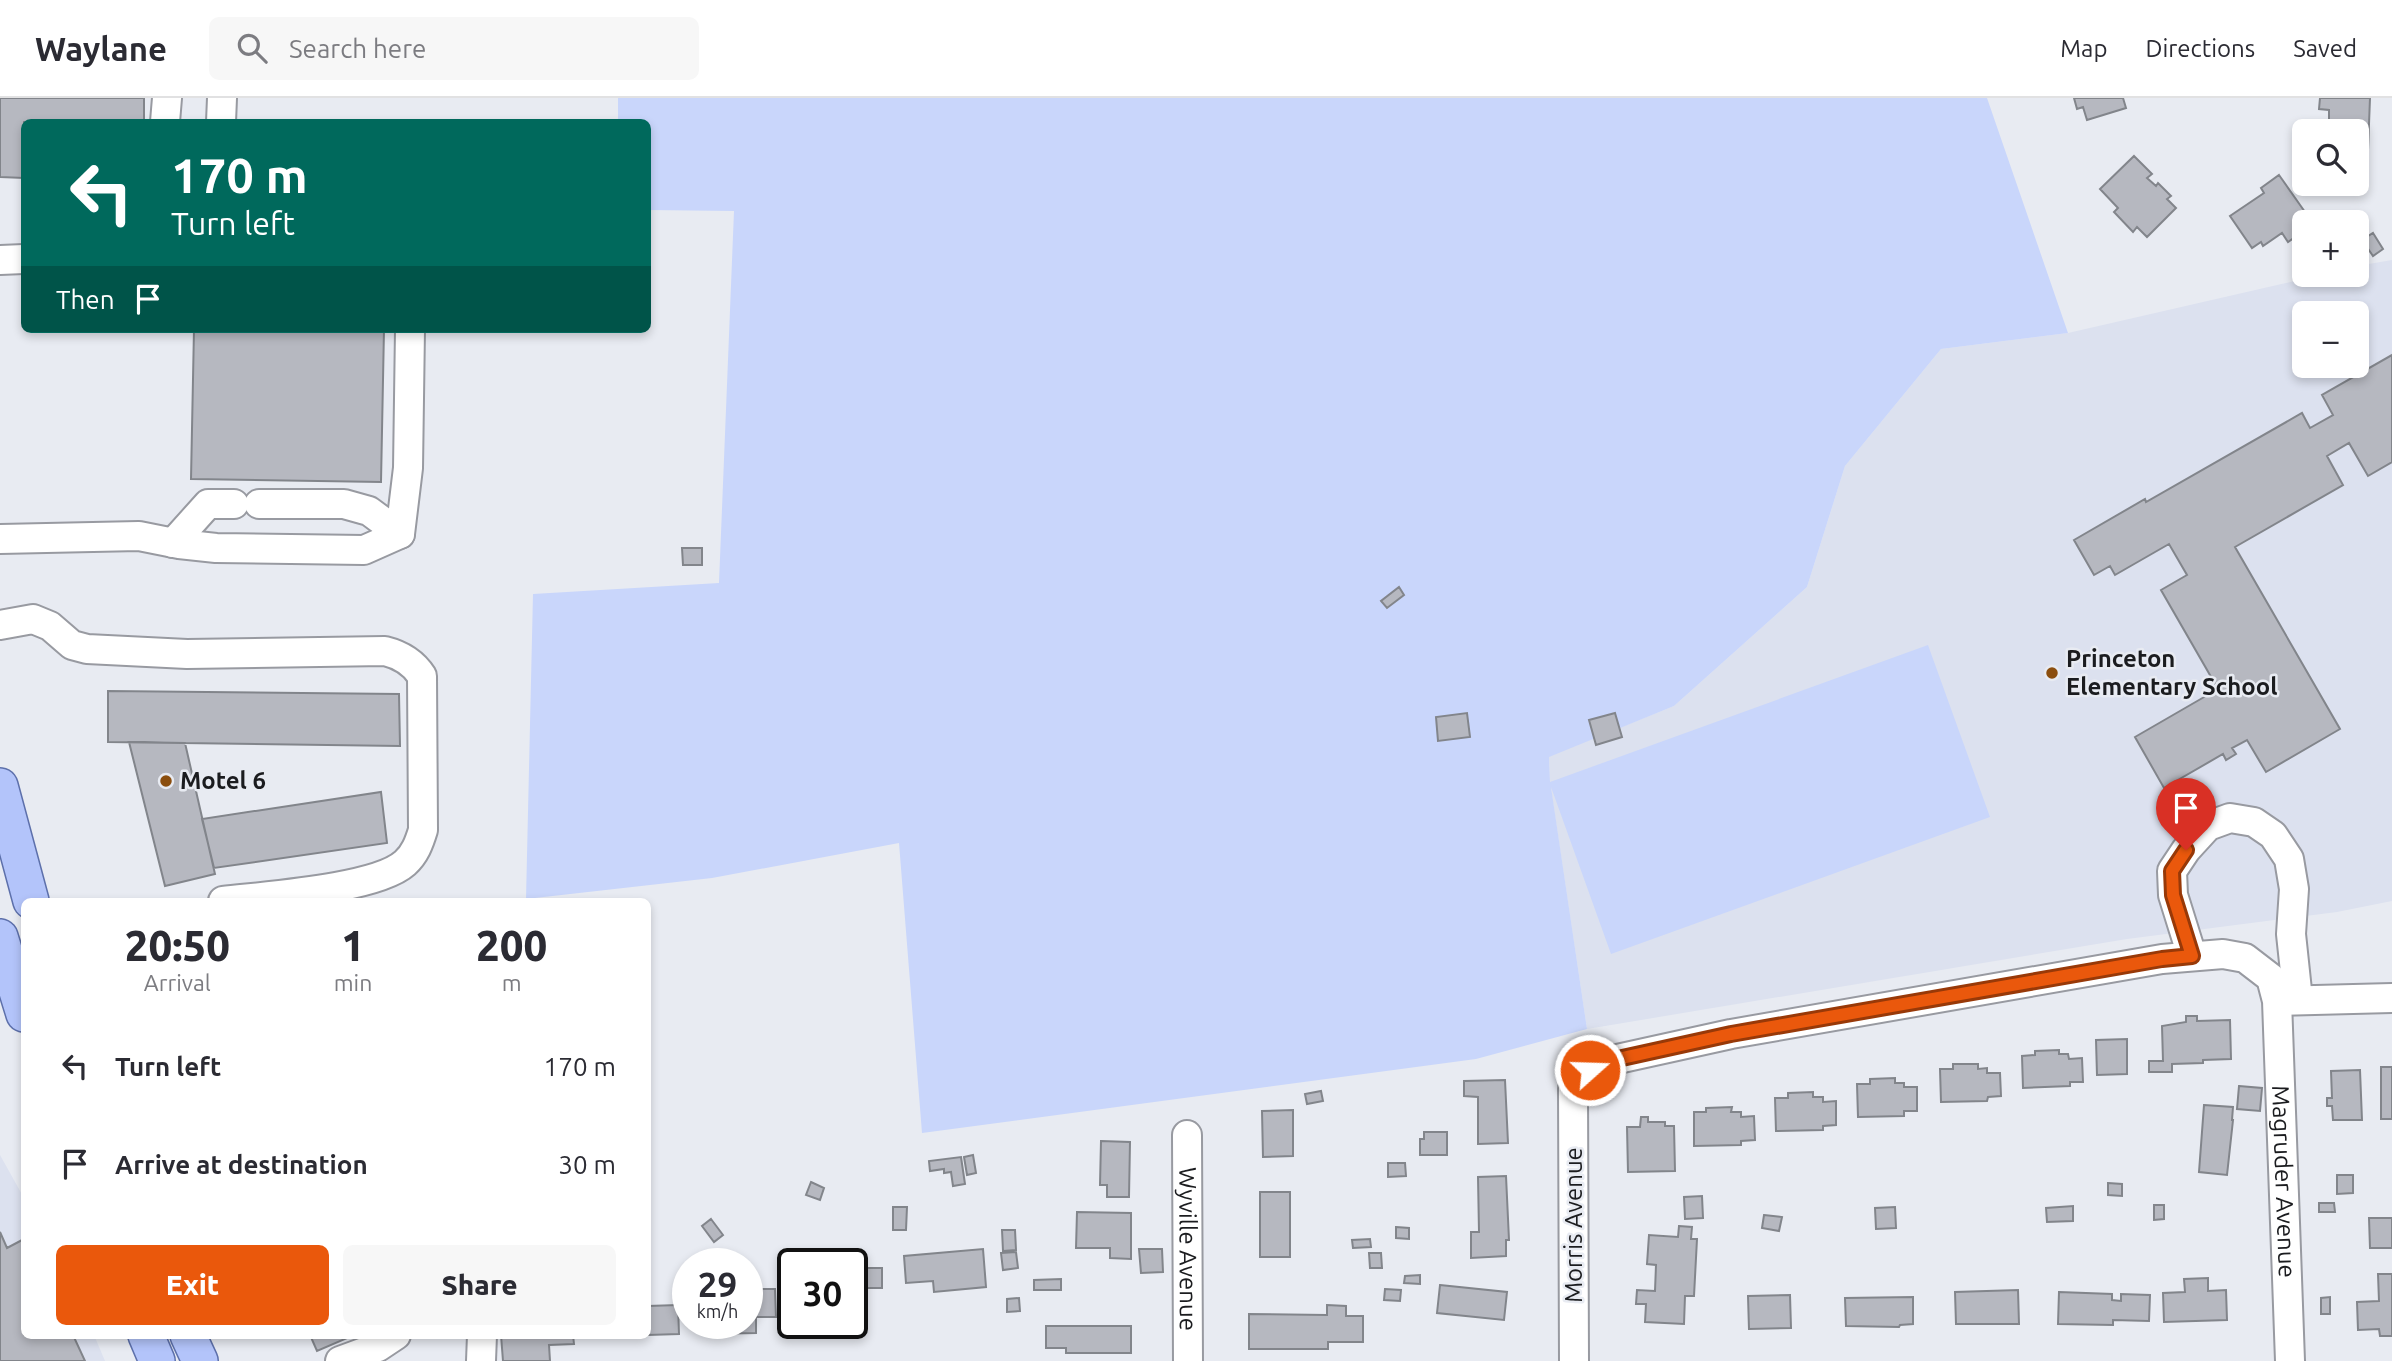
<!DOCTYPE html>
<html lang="en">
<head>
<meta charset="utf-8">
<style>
  :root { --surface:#fff; --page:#f7f7f7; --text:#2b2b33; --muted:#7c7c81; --line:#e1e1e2; --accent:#ea580c }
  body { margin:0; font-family:Ubuntu,sans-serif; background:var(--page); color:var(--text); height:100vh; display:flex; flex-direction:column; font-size:26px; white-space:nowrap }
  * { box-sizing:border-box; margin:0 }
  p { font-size:23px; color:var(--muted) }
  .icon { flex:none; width:38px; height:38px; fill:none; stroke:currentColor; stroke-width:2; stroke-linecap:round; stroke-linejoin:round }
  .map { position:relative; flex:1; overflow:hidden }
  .drawer { position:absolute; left:21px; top:800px; width:630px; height:441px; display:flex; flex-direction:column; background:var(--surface); border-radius:10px; box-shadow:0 4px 10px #0003 }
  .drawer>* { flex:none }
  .guide { position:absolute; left:21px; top:21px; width:630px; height:214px; border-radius:10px; box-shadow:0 4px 10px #0003; background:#00695c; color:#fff; overflow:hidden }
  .fabs { position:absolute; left:2292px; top:21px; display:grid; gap:14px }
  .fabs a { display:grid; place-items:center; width:77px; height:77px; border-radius:10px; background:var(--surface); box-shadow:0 4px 10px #0003; font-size:35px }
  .speed { position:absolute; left:672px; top:1150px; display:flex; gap:14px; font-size:35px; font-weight:700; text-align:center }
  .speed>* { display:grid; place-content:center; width:91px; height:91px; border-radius:50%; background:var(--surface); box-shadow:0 4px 10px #0003; line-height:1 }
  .speed small { font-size:18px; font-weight:400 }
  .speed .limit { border:4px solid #111; border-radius:10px; background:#fff; color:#111 }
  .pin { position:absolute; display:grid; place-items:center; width:60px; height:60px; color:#fff; margin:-72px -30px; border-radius:50% 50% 50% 0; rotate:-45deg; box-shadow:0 0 7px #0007 }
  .pin .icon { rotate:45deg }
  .me { position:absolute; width:77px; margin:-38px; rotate:70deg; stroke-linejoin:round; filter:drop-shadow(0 0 5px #0008) }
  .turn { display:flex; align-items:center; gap:24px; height:147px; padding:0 35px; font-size:32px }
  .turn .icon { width:91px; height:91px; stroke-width:2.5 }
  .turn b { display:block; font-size:49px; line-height:60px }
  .then { display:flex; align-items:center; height:66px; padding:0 35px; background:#0003; gap:14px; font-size:26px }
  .eta { display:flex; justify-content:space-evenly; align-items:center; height:119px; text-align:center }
  .eta b { font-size:42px; font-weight:800; line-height:49px }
  .button { display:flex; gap:14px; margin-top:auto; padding:14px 35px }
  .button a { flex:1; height:80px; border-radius:10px; background:var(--accent); color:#fff; font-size:28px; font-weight:800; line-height:80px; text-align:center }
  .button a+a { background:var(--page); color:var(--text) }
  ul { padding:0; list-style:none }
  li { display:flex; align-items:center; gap:21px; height:98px; padding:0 35px }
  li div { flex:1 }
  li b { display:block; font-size:26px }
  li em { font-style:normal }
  header { display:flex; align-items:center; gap:42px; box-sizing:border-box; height:98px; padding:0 35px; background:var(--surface); border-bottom:2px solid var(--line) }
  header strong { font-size:33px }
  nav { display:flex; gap:38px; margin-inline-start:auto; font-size:24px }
  .search { width:490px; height:63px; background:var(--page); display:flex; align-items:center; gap:18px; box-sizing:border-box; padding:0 24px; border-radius:10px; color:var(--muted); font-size:26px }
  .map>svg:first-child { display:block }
  .built { fill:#dce1ef; fill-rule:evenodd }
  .green { fill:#c9d6fb }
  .building { fill:#b6b8c0; stroke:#82858b; stroke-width:2 }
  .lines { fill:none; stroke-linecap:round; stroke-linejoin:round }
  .minor-casing { stroke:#989aa1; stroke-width:32 }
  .major-casing { stroke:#5d70ab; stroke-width:38 }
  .minor { stroke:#fff; stroke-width:28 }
  .major { stroke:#b3c4fa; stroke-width:35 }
  .route-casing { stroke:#983908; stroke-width:18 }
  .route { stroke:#ea580c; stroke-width:12 }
  .poi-dot { fill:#8b4e0e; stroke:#e8ebf2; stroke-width:2.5 }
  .labels { text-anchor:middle; stroke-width:5; stroke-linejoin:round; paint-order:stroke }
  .poi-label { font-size:24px; font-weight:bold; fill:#1b1c1f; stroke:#e8ebf2; text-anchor:start }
  .street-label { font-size:24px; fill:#1b1c1f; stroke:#e8ebf2 }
</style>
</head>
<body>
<header>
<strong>Waylane</strong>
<div class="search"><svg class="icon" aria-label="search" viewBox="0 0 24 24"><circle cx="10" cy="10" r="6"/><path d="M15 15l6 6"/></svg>Search here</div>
<nav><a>Map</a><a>Directions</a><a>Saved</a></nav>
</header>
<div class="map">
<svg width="2392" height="1263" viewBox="0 0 2392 1263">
  <rect width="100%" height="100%" fill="#e8ebf2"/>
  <!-- built -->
  <path class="built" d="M 2392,162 L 2392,803 L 2337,814 L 2127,841 L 1587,931 L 1550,684 L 1549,658 L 1674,608 L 1807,489 L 1845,368 L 1941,251 L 2068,235 L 2321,177 L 2357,177 L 2357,168 ZM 2305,215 L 2357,215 L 2357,268 L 2305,268 Z
    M 0,1057 L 24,1100 L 24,1237 L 94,1237 L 105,1263 L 0,1263 Z"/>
  <!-- green -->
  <path class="green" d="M 618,0 L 1987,0 L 2068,235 L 1941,251 L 1845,368 L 1807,489 L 1674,608 L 1549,659 L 1550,684 L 1928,547 L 1990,719 L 1611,856 L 1551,689 L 1587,931 L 1476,961 L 922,1035 L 899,745 L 712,780 L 526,801 L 533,496 L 719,485 L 734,113 L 648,112 L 648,24 L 618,24 Z"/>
  <!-- building -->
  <path class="building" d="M 0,0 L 144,0 L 144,24 L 24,24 L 24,80 L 0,79 Z
    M 2074,0 L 2123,0 L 2126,10 L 2087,22 L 2083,9 L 2077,11 Z
    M 2320,0 L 2370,0 L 2368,52 L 2357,51 L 2357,33 L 2323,33 L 2324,24 L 2329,25 L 2329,12 L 2319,11 Z
    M 2134,58 L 2152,76 L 2147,80 L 2156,88 L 2158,85 L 2171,98 L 2167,101 L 2176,110 L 2147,139 L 2137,129 L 2133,134 L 2114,114 L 2118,110 L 2100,91 Z
    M 2279,77 L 2305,114 L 2299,119 L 2305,128 L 2305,132 L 2288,144 L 2282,135 L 2263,148 L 2261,144 L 2252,150 L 2230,118 L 2264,95 L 2261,90 Z
    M 2373,135 L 2383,151 L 2373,158 L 2362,142 Z
    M 194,231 L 384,231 L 381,384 L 191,381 Z
    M 2392,257 L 2392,364 L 2368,378 L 2349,345 L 2327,358 L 2343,387 L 2235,449 L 2340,631 L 2266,674 L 2247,642 L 2232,650 L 2236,656 L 2226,662 L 2223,656 L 2164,690 L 2135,639 L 2218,591 L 2161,492 L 2187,477 L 2169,446 L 2115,477 L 2110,468 L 2094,477 L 2074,442 L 2145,401 L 2146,404 L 2302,315 L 2310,330 L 2333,317 L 2322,297 Z
    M 682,450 L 702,450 L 702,467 L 683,467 Z
    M 1399,489 L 1404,497 L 1387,510 L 1381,503 Z
    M 108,593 L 399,596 L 400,648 L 108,644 Z
    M 1467,615 L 1470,639 L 1438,643 L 1436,619 Z
    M 1615,615 L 1622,639 L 1596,647 L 1589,622 Z
    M 129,644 L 185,645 L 215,776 L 165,788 Z
    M 381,694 L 387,745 L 214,770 L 202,721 Z
    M 2186,918 L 2197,918 L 2197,923 L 2230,922 L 2231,961 L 2203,962 L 2203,965 L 2172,966 L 2172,974 L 2149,974 L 2149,963 L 2163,963 L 2162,928 L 2186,924 Z
    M 2127,941 L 2127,976 L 2097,977 L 2096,942 Z
    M 2059,952 L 2059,956 L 2068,956 L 2069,961 L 2082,960 L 2083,984 L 2070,984 L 2070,988 L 2023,990 L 2022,958 L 2035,957 L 2035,953 Z
    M 1953,966 L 1978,966 L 1978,971 L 1987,970 L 1987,975 L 2000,975 L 2001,998 L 1988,999 L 1987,1003 L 1941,1004 L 1940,971 L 1953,971 Z
    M 2381,969 L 2392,969 L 2392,1021 L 2381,1021 Z
    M 2360,972 L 2362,1022 L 2333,1022 L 2332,1008 L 2327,1008 L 2327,1000 L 2332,1000 L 2331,973 Z
    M 1895,980 L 1895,985 L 1904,985 L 1904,989 L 1917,989 L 1917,1013 L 1904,1013 L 1904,1018 L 1858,1019 L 1857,986 L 1870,986 L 1870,981 Z
    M 1505,982 L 1508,1045 L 1478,1046 L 1478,999 L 1464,998 L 1464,983 Z
    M 2239,988 L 2262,990 L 2260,1013 L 2237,1011 Z
    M 1321,993 L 1323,1003 L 1307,1006 L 1305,996 Z
    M 1813,994 L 1813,999 L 1823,999 L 1823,1004 L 1836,1003 L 1836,1027 L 1823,1028 L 1823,1032 L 1776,1033 L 1775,1000 L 1788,1000 L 1788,995 Z
    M 2204,1007 L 2233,1009 L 2232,1022 L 2233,1022 L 2227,1077 L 2199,1074 Z
    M 1732,1009 L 1731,1014 L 1741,1014 L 1741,1019 L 1754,1018 L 1755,1042 L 1741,1043 L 1741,1047 L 1694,1048 L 1694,1014 L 1706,1014 L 1706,1010 Z
    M 1293,1012 L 1293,1058 L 1263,1059 L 1262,1013 Z
    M 1641,1019 L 1648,1019 L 1648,1024 L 1665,1024 L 1665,1028 L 1674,1028 L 1675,1073 L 1628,1074 L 1627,1029 L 1640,1029 Z
    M 1424,1034 L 1447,1034 L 1447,1057 L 1420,1057 L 1420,1041 L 1424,1041 Z
    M 1101,1043 L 1130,1044 L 1129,1099 L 1107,1099 L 1107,1087 L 1100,1087 Z
    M 973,1057 L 976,1075 L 967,1077 L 964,1059 Z
    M 961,1059 L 965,1086 L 953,1088 L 951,1074 L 944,1075 L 944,1071 L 930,1073 L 929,1063 Z
    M 1388,1065 L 1405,1065 L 1406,1078 L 1388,1079 Z
    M 2337,1077 L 2353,1077 L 2353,1095 L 2337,1096 Z
    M 1506,1078 L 1509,1142 L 1506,1142 L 1506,1158 L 1471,1160 L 1471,1134 L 1479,1134 L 1478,1079 Z
    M 811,1084 L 824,1090 L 820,1102 L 806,1097 Z
    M 2108,1085 L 2122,1086 L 2122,1098 L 2108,1097 Z
    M 1260,1094 L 1290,1094 L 1290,1159 L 1260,1159 Z
    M 1702,1098 L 1703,1120 L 1685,1121 L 1684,1099 Z
    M 2319,1105 L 2334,1105 L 2335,1114 L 2319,1114 Z
    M 2154,1107 L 2164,1107 L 2164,1121 L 2154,1122 Z
    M 2073,1108 L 2073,1123 L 2047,1124 L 2046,1110 Z
    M 893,1109 L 907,1109 L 906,1132 L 893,1132 Z
    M 1895,1109 L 1896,1130 L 1876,1131 L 1875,1110 Z
    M 1077,1114 L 1131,1115 L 1131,1161 L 1110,1160 L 1110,1150 L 1076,1150 Z
    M 1764,1117 L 1782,1119 L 1779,1133 L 1762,1130 Z
    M 2369,1120 L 2392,1120 L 2392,1150 L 2370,1150 Z
    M 711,1121 L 723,1137 L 714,1144 L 702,1128 Z
    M 1679,1128 L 1692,1129 L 1691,1141 L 1697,1141 L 1694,1198 L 1685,1198 L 1684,1226 L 1645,1224 L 1646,1206 L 1636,1206 L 1637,1192 L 1655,1193 L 1656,1167 L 1647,1166 L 1649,1137 L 1678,1139 Z
    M 1396,1129 L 1409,1130 L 1409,1141 L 1396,1140 Z
    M 1002,1132 L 1015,1132 L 1016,1152 L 1003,1153 Z
    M 0,1134 L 7,1150 L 24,1141 L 24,1237 L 73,1237 L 85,1263 L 0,1263 Z
    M 1370,1141 L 1371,1149 L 1353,1150 L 1352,1142 Z
    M 983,1151 L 986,1189 L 934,1194 L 933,1183 L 906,1185 L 904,1158 Z
    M 1139,1151 L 1162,1151 L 1163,1174 L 1141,1175 Z
    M 1016,1154 L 1018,1170 L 1003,1172 L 1001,1155 Z
    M 1369,1155 L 1381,1155 L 1382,1170 L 1370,1170 Z
    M 858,1170 L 882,1170 L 882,1190 L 859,1190 Z
    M 2378,1176 L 2392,1176 L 2392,1238 L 2380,1238 L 2379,1231 L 2358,1232 L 2357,1204 L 2379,1203 Z
    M 1420,1177 L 1420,1186 L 1404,1185 L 1405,1178 Z
    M 2208,1180 L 2208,1193 L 2226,1192 L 2227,1222 L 2164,1224 L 2163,1195 L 2185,1194 L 2184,1181 Z
    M 1061,1181 L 1061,1192 L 1034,1192 L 1034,1182 Z
    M 1440,1187 L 1507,1194 L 1504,1222 L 1437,1215 Z
    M 752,1191 L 775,1191 L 776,1219 L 756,1219 L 756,1235 L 707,1236 L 706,1225 L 747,1225 L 747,1207 L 752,1207 Z
    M 1385,1191 L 1401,1192 L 1400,1203 L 1384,1202 Z
    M 2018,1192 L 2019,1226 L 1956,1226 L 1955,1194 Z
    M 2059,1194 L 2112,1196 L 2112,1202 L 2121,1203 L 2121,1196 L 2150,1197 L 2149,1223 L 2113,1222 L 2113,1227 L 2058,1226 Z
    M 1790,1197 L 1791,1230 L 1749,1231 L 1748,1198 Z
    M 1913,1199 L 1913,1226 L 1900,1227 L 1899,1229 L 1846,1228 L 1845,1200 Z
    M 2330,1199 L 2330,1216 L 2321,1216 L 2321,1200 Z
    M 1019,1200 L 1020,1213 L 1007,1214 L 1007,1201 Z
    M 861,1206 L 862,1234 L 801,1237 L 801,1225 L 852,1225 L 852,1207 Z
    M 678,1207 L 679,1236 L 648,1237 L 648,1208 Z
    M 1327,1207 L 1346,1208 L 1346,1218 L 1363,1218 L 1363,1244 L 1328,1244 L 1328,1251 L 1249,1251 L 1249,1216 L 1327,1217 Z
    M 1046,1228 L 1131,1228 L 1131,1255 L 1066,1255 L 1066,1250 L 1046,1250 Z
    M 310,1237 L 351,1237 L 352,1238 L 317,1253 Z
    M 501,1237 L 573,1237 L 574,1246 L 549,1247 L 550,1263 L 503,1263 Z"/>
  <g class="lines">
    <defs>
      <g id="minor">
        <path d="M 165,24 L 167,0"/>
        <path d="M 221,24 L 222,0"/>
        <path d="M 0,162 L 24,161"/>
        <path d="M 259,406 L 344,406 L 369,413 L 400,436"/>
        <path d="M 0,441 L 139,438 L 179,446 L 216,450 L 364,452 L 400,436 L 408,370 L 410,231"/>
        <path d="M 173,445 L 208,406 L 234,406"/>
        <path d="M 0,527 L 33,521 L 50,528 L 72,547 L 87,551 L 187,556 L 385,553 C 401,557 413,564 422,578 L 423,732 C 419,745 415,756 405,765 C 376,791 265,798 223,803"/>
        <path d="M 2192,858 L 2173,797 L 2172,773 L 2186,752 L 2208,728 L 2230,720 L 2254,724 L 2273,737 L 2289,761 L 2294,791 L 2291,836 L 2298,902"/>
        <path d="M 2280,903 L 2392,900"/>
        <path id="s1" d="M 1187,1037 L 1188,1263"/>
        <path d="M 340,1263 L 378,1249 L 396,1237"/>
        <path d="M 481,1263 L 482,1237"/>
        <path id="s2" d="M 1574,1263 L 1573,991 L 1581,978 L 1613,962 L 1731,936 L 2162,861 L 2223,856 L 2245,860 L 2271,880 L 2277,903 L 2290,1263"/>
      </g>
      <path id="major" d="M 0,688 L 31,803
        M 0,839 L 24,916
        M 146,1237 L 157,1263
        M 188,1237 L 200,1263"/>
    </defs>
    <!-- minor casing -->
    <use href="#minor" class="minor-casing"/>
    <!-- major casing -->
    <use href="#major" class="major-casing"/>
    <!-- minor -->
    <use href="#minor" class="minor"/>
    <!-- major -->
    <use href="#major" class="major"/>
  </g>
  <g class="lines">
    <defs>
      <path id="route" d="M 1590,972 L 1613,962 L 1731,936 L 2162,861 L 2192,858 L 2173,797 L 2172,773 L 2186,752"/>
    </defs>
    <!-- route casing -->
    <use href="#route" class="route-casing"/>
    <!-- route -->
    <use href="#route" class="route"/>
  </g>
  <!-- markers -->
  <g class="poi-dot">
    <circle cx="2052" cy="575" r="7"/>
    <circle cx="166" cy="683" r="7"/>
  </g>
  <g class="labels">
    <!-- poi labels -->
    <g class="poi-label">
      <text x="2066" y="569">Princeton<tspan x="2066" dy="28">Elementary School</tspan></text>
      <text x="180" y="691">Motel 6</text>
    </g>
    <!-- street labels -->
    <g class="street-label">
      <text dy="8" stroke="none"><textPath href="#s2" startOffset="1202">Magruder Avenue</textPath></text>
      <text transform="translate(1574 1127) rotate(-90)" y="8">Morris Avenue</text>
      <text dy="8" stroke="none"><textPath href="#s1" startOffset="114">Wyville Avenue</textPath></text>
    </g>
  </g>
</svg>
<div class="fabs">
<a><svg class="icon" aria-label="search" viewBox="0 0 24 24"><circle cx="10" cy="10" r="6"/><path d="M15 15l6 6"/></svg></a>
<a>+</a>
<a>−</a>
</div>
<div class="speed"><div>29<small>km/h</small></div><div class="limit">30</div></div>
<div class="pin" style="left:2186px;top:752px;background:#d93025"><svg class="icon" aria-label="arrive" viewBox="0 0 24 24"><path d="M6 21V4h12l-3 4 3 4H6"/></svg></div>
<svg class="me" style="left:1590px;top:972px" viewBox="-20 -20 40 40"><circle r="17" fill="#ea580c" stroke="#fff" stroke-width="3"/><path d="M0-11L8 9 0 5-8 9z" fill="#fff"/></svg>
<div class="guide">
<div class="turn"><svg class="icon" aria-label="left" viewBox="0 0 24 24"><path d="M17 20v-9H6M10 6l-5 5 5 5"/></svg><div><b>170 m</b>Turn left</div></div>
<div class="then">Then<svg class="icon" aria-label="arrive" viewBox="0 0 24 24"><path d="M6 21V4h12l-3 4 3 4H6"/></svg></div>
</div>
<section class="drawer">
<div class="eta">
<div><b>20:50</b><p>Arrival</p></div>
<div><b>1</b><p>min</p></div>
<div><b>200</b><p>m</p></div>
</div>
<ul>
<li><svg class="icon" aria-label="left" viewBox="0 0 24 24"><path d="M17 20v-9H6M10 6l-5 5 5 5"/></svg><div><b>Turn left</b></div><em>170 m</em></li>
<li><svg class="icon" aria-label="arrive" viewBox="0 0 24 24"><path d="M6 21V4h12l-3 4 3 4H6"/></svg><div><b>Arrive at destination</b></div><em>30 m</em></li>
</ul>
<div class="button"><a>Exit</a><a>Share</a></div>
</section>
</div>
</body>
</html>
